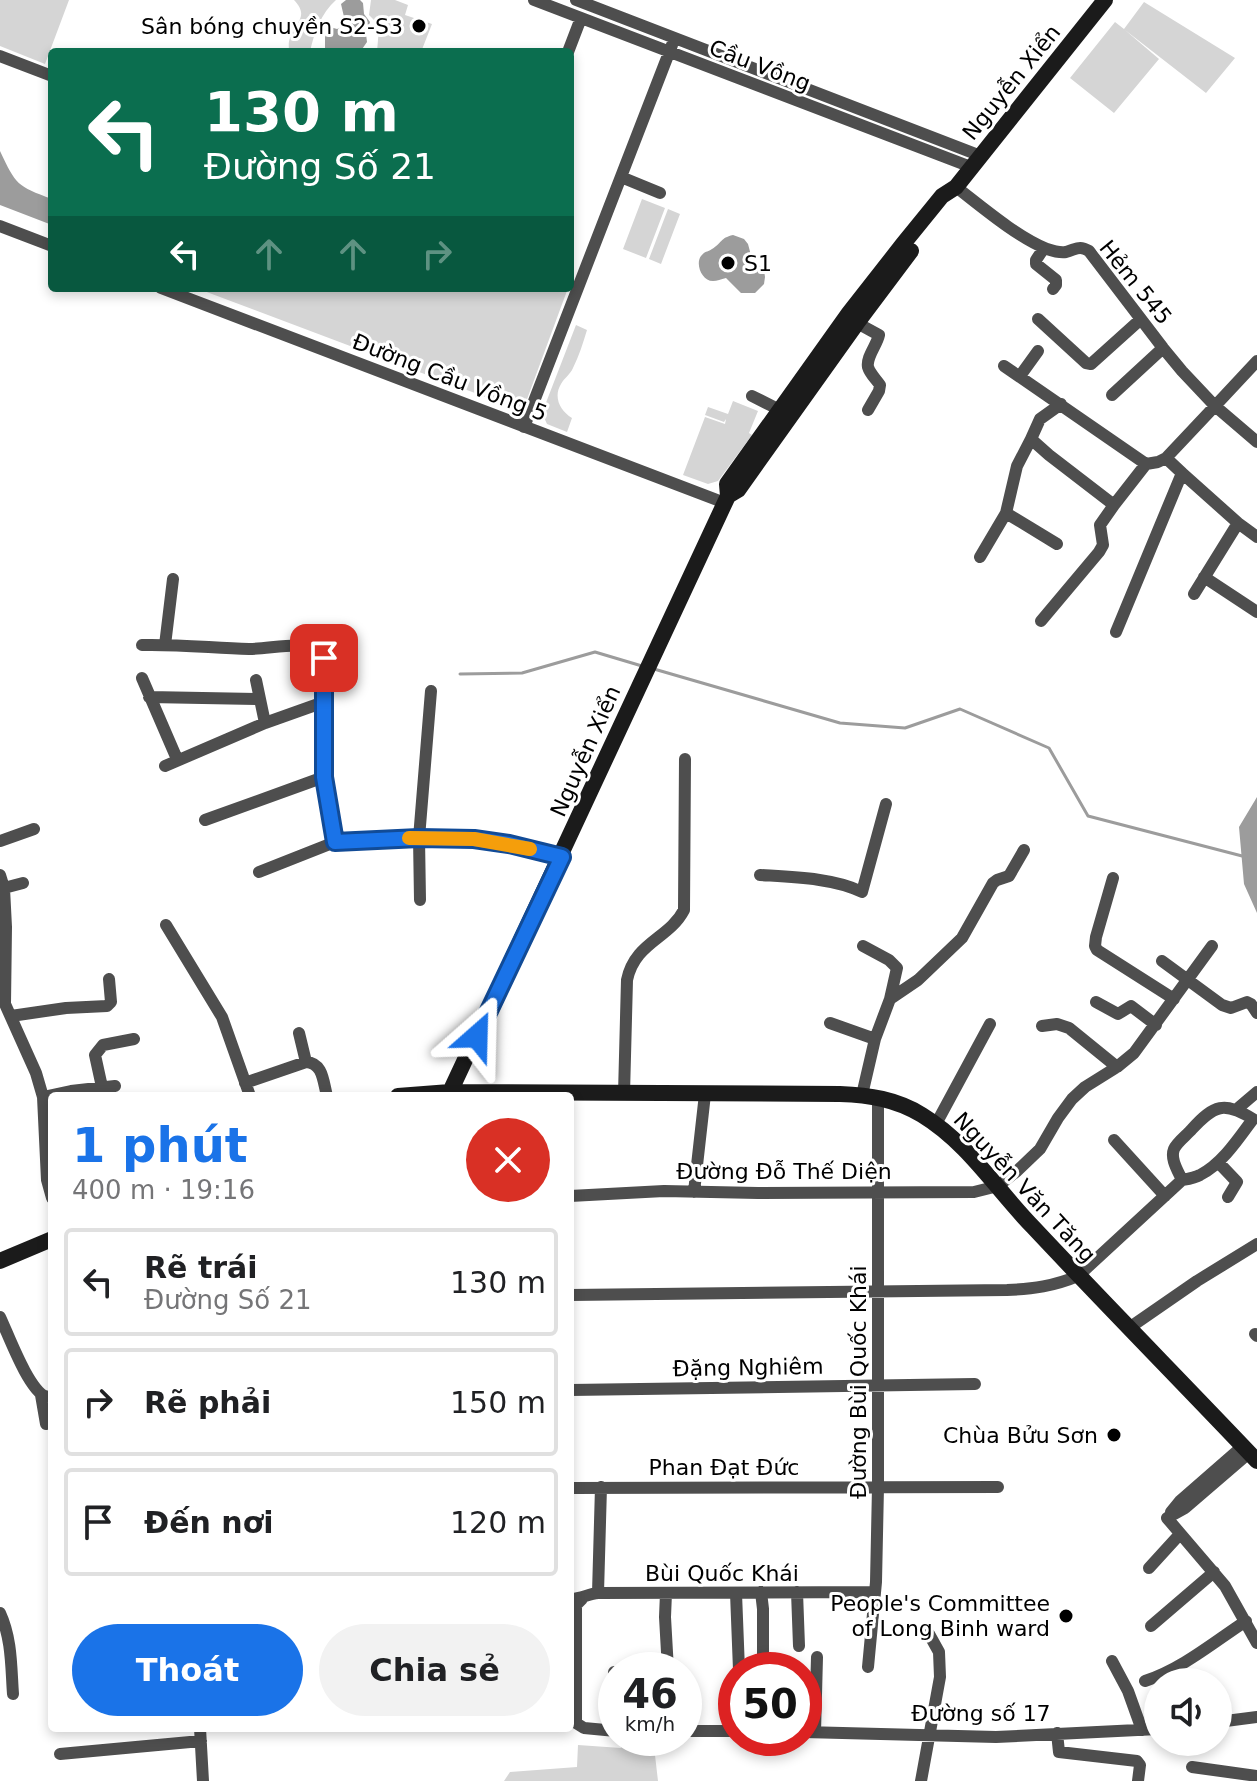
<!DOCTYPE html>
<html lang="vi">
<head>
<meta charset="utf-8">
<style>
  :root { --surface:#fff; --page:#f2f2f2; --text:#202124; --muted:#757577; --line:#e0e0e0; --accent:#1a73e8 }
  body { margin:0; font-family:"DejaVu Sans",sans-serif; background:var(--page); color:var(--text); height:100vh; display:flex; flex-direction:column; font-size:30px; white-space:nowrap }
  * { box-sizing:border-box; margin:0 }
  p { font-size:26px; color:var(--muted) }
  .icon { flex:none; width:44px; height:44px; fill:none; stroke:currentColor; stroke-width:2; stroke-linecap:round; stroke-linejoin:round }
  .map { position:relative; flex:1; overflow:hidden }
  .drawer { position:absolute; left:48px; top:1092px; width:526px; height:640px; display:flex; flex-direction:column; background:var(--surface); border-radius:8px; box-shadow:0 4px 12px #0003 }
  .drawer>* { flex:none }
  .top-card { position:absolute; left:48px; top:48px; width:526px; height:244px; border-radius:8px; box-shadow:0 4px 12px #0003; background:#0b6e4f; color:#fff; overflow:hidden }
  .tools { position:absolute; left:1144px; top:1668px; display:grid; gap:16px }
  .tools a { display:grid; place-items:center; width:88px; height:88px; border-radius:50%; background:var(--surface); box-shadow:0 4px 12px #0003; font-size:40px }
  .speed { position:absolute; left:598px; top:1652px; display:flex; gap:16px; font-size:40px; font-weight:700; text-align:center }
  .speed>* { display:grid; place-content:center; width:104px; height:104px; border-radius:50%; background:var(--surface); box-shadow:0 4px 12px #0003; line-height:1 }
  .speed small { font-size:20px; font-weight:400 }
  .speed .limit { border:12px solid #d22; background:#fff; color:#111 }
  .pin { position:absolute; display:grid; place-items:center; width:68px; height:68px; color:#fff; margin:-34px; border-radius:16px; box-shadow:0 4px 12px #0006 }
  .me { position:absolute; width:88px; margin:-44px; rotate:25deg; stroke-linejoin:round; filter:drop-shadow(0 0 6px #0008) }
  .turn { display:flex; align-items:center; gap:28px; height:168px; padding:0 24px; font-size:36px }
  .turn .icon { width:104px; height:104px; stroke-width:2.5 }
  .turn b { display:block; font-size:56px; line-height:68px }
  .lanes { display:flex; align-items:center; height:76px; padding:0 24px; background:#0003; justify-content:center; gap:40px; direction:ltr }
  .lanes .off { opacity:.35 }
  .round { display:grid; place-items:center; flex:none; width:84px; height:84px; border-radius:42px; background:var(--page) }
  .headline { display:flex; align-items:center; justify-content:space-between; height:136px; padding:0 24px }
  h1 { font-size:48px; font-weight:700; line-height:60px; color:var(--accent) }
  .primary-button { display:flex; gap:16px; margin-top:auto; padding:16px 24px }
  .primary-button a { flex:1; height:92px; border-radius:48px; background:var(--accent); color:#fff; font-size:32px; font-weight:700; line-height:92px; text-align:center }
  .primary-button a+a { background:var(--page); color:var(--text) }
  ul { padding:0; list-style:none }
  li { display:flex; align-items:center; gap:24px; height:108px; margin:0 16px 12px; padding:0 8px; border:4px solid var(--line); border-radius:8px }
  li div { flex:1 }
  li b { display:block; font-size:30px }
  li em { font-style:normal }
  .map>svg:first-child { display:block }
  .green { fill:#d5d5d5 }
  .water { fill:#9c9c9c }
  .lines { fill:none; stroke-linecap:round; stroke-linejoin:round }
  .stream { stroke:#9c9c9c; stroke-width:3 }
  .minor { stroke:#4e4e4e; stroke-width:12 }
  .secondary { stroke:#1b1b1b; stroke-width:16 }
  .route-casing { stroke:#114b97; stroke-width:20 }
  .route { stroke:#1a73e8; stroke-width:14 }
  .slow { stroke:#f59e0b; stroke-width:14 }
  .poi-dot { fill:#000; stroke:#fff; stroke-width:3 }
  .labels { text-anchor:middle; stroke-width:6; stroke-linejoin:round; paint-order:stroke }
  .poi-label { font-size:22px; fill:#000; stroke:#fff; text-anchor:end }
  .street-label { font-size:22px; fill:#000; stroke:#fff }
</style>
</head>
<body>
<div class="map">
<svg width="1257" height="1781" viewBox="0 0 1257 1781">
  <rect width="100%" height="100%" fill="#fff"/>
  <!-- green -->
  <path class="green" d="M 0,0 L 69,0 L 45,64 L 0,46 Z
    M 294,0 L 336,0 C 321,13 314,33 310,52 L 289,52 C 289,46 288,43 290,38 C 295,22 310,17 294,0 Z
    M 371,0 L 395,0 L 408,5 L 405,15 L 432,24 L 421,52 L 377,52 L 379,27 L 377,23 L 369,15 Z
    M 1144,2 L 1235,58 L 1206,93 L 1125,30 L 1159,59 L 1114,113 L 1070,78 L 1115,22 L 1124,29 Z
    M 642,199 L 665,208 L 646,258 L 623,249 Z
    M 668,209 L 680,214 L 661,264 L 649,259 Z
    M 196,288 L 568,288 L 526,402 L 522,406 L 517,409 Z
    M 576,325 L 587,330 C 583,343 579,356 573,368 C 570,375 564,378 561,384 C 553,397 560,411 572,418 L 567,432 L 547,424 L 542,413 Z
    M 733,401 L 758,411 L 749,433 L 752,435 L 718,481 L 708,484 L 683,475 L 705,417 L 725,424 L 726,419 L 724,422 L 705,415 L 708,407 L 728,414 Z
    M 620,1738 L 653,1738 L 658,1781 L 504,1781 L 510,1772 L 577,1767 L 578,1745 L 621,1748 Z"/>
  <!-- water -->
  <path class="water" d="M 346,0 L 360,0 L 363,3 L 364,14 L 370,22 L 366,34 L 367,42 L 360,52 L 332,52 L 330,49 L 325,48 L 325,37 L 330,27 L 337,29 L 342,27 L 344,17 L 341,4 Z
    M 0,151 C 16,185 17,186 52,199 L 52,225 L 0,205 Z
    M 733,235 L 744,239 L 748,244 L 752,259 L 764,270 L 765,277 L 764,284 L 755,293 L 741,293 L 726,278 C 721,279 717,281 713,281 C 702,281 695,264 701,256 C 706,250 706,253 712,249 C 722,243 720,238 733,235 Z
    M 1257,797 L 1257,913 L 1244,884 L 1239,827 Z"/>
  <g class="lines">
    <!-- stream -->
    <path class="stream" d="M 654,669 L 840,723 L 905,728 L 960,709 L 1049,748 L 1088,816 L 1246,857
      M 460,674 L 522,673 L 595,652 L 642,666"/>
    <!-- minor -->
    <path class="minor" d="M 534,0 L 971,167
      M 576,0 L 981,156
      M 568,52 L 581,18
      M 0,56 L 52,76
      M 621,177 L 660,193
      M 956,187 C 982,207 1017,237 1047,249 C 1053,251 1060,253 1066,252 C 1077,249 1079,245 1089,251 L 1163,348 L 1182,371 L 1215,406 L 1257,361
      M 0,226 L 52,246
      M 1044,248 L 1036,260 L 1036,264 L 1056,280 L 1056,285 L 1053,289
      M 161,288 L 725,503
      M 1038,319 L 1086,363 L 1091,364 L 1141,319
      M 857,323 L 879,335 C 877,345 866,357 868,367 C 870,374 876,379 880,385 L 879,391 L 868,410
      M 1004,366 L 1146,464 L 1158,462 L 1166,458 L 1215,406 L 1257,442
      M 1020,376 L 1038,351
      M 1112,395 L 1163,348
      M 752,396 L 780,410
      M 524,427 L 672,45
      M 1031,439 L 1040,419 L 1061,404
      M 1182,473 L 1238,523 L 1257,537
      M 1006,513 L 1057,544
      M 980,557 L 1006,513 L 1017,466 L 1031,439 L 1049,455 L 1114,505 L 1146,464
      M 1204,577 L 1257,612
      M 1194,594 L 1238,523
      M 1041,621 L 1099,552 L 1103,545 L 1100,525 L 1114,505
      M 1116,632 L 1182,473 L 1166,458
      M 142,645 C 178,644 213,648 249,649 C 272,649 302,640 323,651 L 324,658 L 324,777 L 335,842
      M 165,645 L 173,579
      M 142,678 L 177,759
      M 256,680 L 265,723
      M 149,697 L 259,699
      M 165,766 L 265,723 L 324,702
      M 205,820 L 324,777
      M 0,841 L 34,829
      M 259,872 L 335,842 L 419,838 L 474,839 L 509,844 L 562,857
      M 0,875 L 4,888 L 6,927 L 5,1004 L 36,1073 L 43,1097 L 47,1180 L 52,1198
      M 760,875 C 792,877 834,878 862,892 L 886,804
      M 1113,878 L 1096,937 L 1095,946 L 1097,950 L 1174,999
      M 4,888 L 23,883
      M 420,900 L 419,838 L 431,691
      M 166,925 L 222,1017 L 250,1096
      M 1162,961 L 1222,1005 L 1231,1008 L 1247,1002 L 1251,1004 L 1257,1013
      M 890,999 L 918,980 L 962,938 L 993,883 L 997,880 L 1009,876 L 1024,850
      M 1096,1002 L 1118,1014 L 1131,1006 L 1156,1025
      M 11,1016 L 66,1008 L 107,1006 L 111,1002 L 109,979
      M 830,1023 L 875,1039
      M 1042,1026 L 1057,1024 L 1069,1028 L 1117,1067
      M 306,1062 C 323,1063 323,1081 327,1096
      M 245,1083 L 306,1062 L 299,1033
      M 102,1087 L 95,1055 L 103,1045 L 134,1039
      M 624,1094 L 627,980 C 635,942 669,939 684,910 L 685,759
      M 862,1095 L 875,1039 L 890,999 L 897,968 L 889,960 L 863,946
      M 43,1097 L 71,1091 L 115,1086
      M 1237,1109 L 1257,1092
      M 936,1124 L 990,1024
      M 1114,1140 L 1165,1196
      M 1218,1162 L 1237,1182 L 1228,1197
      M 694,1192 L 705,1094
      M 570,1196 L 664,1191 L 758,1193 L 974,1192 L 998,1186 L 1017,1171 L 1040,1149 L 1058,1118 L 1072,1099 L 1085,1087 L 1117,1067 L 1134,1053 L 1212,946
      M 570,1295 L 1007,1290 C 1033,1289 1054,1286 1078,1276 L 1182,1180 C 1178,1171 1170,1159 1174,1149 C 1177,1142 1187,1135 1192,1129 C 1214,1105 1224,1101 1253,1119 C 1239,1138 1222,1164 1200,1175 C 1195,1178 1188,1179 1182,1180
      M 0,1317 C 9,1336 28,1389 46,1397 L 52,1396
      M 1129,1328 L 1197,1281 L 1257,1244
      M 1255,1334 L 1257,1336
      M 570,1390 L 975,1384
      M 41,1395 L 46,1424
      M 570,1488 L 998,1487
      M 1171,1512 L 1180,1501 L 1243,1446
      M 1167,1518 L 1225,1586 L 1257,1643
      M 1167,1518 L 1185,1508 L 1249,1453
      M 1149,1568 L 1180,1534
      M 761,1592 L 763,1609 L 763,1670
      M 797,1592 L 799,1646
      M 598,1593 L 601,1487
      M 666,1593 L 665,1617 L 668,1670
      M 736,1593 L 739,1670
      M 570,1599 C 581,1599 588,1594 598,1593 L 875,1592
      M 582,1599 L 576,1605 L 576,1723 L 584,1728 L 616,1731
      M 0,1613 C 12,1639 11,1667 13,1694
      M 1151,1626 L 1214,1572
      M 1112,1661 L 1128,1691 L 1142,1730
      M 868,1667 L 876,1582 L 878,1487 L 878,1097
      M 1145,1681 C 1182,1669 1214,1642 1246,1621
      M 1218,1722 L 1257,1717
      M 200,1728 L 203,1781
      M 613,1731 L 614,1672
      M 684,1731 L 736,1731
      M 804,1732 L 996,1737 L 1158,1729
      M 815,1732 L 817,1657
      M 1057,1733 L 1059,1752 L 1137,1761 L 1140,1765 L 1138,1781
      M 60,1754 L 201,1741
      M 1192,1767 L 1257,1776
      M 921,1781 L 940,1677 L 939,1652 L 929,1634"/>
    <!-- secondary -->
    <path class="secondary" d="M 728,496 L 738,490 L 857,323 L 911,251
      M 450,1092 L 728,496 L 727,484 L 849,313 L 903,244 L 942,196 L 956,187 L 1105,0
      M 398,1096 L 450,1092 L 840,1094 C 869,1095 896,1099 922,1115 C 968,1143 996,1189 1033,1227 C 1107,1306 1183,1383 1257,1461
      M 0,1261 L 52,1239"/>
  </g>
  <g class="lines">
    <defs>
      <path id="route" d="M 324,658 L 324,777 L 335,842 L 419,838 L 474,839 L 509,844 L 562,857 L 477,1036"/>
    </defs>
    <!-- route casing -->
    <use href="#route" class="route-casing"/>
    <!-- route -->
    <use href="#route" class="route"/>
    <!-- slow -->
    <path class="slow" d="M 409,838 L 474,839 L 530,849"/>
  </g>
  <!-- markers -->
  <g class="poi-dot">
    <circle cx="419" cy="26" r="8"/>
    <circle cx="728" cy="263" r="8"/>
    <circle cx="1114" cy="1435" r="8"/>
    <circle cx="1066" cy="1616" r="8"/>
  </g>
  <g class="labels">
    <!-- poi labels -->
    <g class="poi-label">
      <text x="403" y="34">Sân bóng chuyền S2-S3</text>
      <text x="744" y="271" text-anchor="start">S1</text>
      <text x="1098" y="1443">Chùa Bửu Sơn</text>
      <text x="1050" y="1611">People's Committee<tspan x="1050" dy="25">of Long Binh ward</tspan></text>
    </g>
    <!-- street labels -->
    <g class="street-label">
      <text transform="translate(760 65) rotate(21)" y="8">Cầu Vồng</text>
      <text transform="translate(1011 82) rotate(-51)" y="8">Nguyễn Xiển</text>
      <text transform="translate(1136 282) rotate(51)" y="8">Hẻm 545</text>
      <text transform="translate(450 377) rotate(21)" y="8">Đường Cầu Vồng 5</text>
      <text transform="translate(585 751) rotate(-66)" y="8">Nguyễn Xiển</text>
      <text x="784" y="1179">Đường Đỗ Thế Diện</text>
      <text transform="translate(1025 1187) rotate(47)" y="8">Nguyễn Văn Tăng</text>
      <text transform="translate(748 1367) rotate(-1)" y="8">Đặng Nghiêm</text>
      <text transform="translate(858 1382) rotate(-90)" y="8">Đường Bùi Quốc Khái</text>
      <text x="724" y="1475">Phan Đạt Đức</text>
      <text x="722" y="1581">Bùi Quốc Khái</text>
      <text x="981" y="1721">Đường số 17</text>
    </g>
  </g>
</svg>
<div class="tools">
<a><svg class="icon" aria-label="sound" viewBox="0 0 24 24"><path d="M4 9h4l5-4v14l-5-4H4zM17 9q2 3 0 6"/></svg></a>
</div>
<div class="speed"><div>46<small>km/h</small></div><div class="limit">50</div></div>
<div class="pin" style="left:324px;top:658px;background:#d93025"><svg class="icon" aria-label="arrive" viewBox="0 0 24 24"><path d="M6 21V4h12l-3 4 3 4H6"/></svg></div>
<svg class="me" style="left:477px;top:1036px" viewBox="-20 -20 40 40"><path d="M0-17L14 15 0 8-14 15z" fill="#1a73e8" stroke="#fff" stroke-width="4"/></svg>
<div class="top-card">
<div class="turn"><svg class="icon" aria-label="left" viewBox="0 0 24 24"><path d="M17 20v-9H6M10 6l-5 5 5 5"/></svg><div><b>130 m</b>Đường Số 21</div></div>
<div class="lanes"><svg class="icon" aria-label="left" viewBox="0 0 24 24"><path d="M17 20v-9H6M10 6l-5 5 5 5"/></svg><svg class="icon off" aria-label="ahead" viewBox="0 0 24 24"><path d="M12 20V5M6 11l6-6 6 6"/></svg><svg class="icon off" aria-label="ahead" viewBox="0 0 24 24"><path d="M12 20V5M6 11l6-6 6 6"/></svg><svg class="icon off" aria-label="right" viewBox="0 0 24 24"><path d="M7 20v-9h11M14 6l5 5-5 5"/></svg></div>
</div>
<section class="drawer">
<div class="headline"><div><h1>1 phút</h1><p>400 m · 19:16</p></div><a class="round" style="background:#d93025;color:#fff"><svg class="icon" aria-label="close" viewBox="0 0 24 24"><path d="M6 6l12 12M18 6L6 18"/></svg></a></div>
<ul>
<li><svg class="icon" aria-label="left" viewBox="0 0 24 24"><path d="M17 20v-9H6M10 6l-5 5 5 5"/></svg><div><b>Rẽ trái</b><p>Đường Số 21</p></div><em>130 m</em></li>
<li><svg class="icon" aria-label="right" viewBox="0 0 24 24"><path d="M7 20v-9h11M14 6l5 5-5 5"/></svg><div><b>Rẽ phải</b></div><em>150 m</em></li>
<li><svg class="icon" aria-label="arrive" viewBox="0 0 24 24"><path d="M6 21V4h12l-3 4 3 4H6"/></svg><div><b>Đến nơi</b></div><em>120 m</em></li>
</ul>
<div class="primary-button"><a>Thoát</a><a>Chia sẻ</a></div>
</section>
</div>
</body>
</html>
